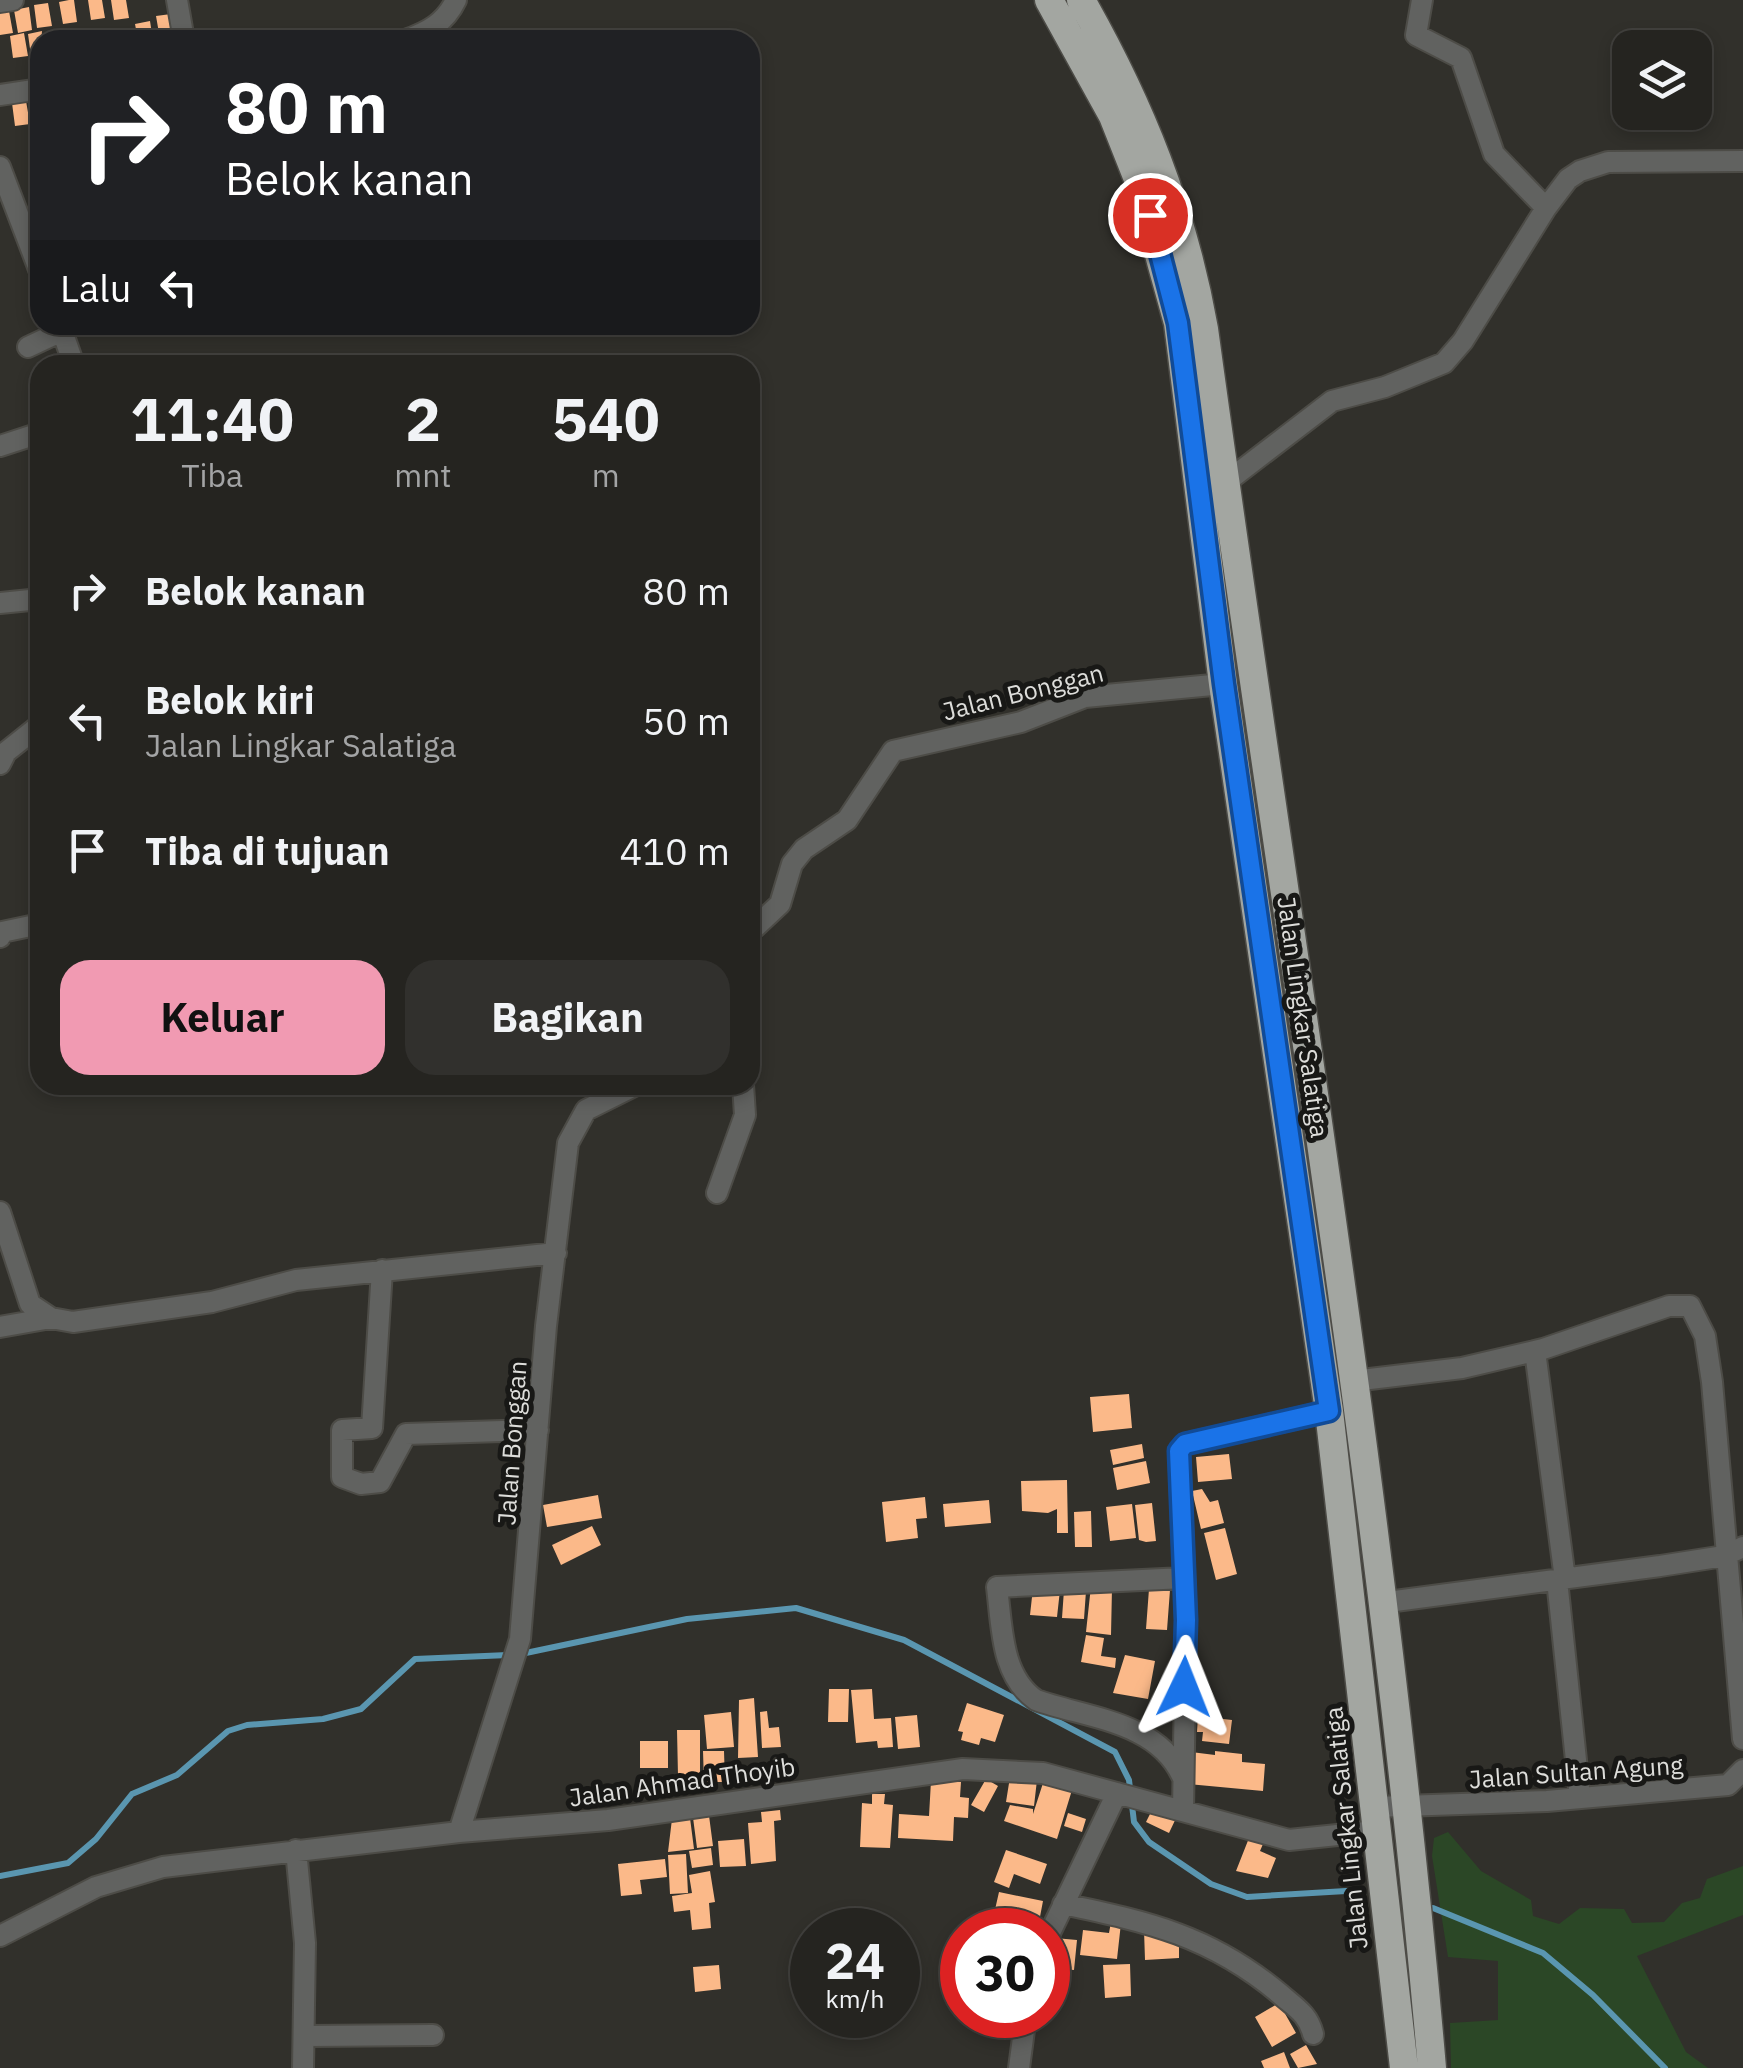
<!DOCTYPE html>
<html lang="id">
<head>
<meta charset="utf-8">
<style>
  :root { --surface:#252420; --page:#31302d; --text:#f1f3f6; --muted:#a3a4a5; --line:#42413e; --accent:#f19ab2 }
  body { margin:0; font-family:"IBM Plex Sans",sans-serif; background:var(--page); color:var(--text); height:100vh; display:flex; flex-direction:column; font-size:38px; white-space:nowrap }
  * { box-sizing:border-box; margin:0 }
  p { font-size:32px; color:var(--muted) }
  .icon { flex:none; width:55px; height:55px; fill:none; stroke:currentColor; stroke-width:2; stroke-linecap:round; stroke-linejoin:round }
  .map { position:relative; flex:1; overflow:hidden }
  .side { position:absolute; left:30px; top:355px; width:730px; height:740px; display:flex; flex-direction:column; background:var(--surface); border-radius:30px; box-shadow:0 5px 15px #0003,0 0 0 2px var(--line) }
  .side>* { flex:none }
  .hud { position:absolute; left:30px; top:30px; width:730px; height:305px; border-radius:30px; box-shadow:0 5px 15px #0003,0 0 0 2px var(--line); background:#202124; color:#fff; overflow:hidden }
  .fabs { position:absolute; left:1612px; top:30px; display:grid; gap:20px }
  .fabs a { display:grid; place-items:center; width:100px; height:100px; border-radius:20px; background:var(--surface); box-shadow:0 5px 15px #0003,0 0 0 2px var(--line); font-size:50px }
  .speed { position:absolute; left:790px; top:1908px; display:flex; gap:20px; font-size:50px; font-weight:700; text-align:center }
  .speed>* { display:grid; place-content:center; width:130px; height:130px; border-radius:50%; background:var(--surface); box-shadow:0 5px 15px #0003,0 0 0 2px var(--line); line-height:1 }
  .speed small { font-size:25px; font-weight:400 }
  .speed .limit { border:15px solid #d22; background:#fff; color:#111 }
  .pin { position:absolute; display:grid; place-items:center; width:85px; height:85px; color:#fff; margin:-42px; border:5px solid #fff; border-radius:50%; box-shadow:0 2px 10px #0007 }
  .me { position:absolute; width:110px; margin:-55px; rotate:2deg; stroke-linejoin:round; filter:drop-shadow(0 0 8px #0008) }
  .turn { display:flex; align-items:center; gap:35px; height:210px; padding:0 30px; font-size:45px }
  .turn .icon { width:130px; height:130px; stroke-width:2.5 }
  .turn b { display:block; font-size:70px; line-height:85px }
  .then { display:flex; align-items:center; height:95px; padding:0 30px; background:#0003; gap:20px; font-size:38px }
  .eta { display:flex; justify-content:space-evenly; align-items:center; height:170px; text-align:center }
  .eta b { font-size:60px; font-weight:700; line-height:70px }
  .primary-button { display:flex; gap:20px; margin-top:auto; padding:20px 30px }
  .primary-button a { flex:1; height:115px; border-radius:30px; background:var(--accent); color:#111; font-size:40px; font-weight:700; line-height:115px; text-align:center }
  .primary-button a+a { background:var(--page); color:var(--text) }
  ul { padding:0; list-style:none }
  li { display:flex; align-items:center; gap:30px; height:130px; padding:0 30px }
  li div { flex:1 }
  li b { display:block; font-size:38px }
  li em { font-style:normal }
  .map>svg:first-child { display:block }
  .green { fill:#2b4726 }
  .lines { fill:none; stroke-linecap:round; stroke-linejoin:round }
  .stream { stroke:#5a96b0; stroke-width:6 }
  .building { fill:#fbb989 }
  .minor-casing { stroke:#4d4c47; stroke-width:24 }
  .highway-casing { stroke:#4d4c47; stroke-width:31 }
  .minor { stroke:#616260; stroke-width:20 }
  .highway { stroke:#a3a6a1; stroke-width:28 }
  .route-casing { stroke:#114b97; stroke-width:25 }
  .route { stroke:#1a73e8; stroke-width:18 }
  .labels { text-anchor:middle; stroke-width:10; stroke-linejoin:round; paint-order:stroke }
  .street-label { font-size:25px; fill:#ddddda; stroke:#181816 }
</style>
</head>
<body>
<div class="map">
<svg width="1743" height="2068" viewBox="0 0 1743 2068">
  <rect width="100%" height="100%" fill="#31302b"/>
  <!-- green -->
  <path class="green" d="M 1448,1832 L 1481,1871 L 1531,1900 L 1533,1916 L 1559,1924 L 1580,1908 L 1624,1909 L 1632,1923 L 1664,1922 L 1682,1903 L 1700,1898 L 1707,1879 L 1743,1866 L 1743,1915 L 1637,1956 L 1686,2052 L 1708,2068 L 1451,2068 L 1450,2023 L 1498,2020 L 1498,1961 L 1448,1957 L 1432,1856 L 1434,1838 Z"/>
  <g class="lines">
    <!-- stream -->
    <path class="stream" d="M 521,1654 L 687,1619 L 796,1608 L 904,1640 L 1115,1752 L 1129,1780 L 1134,1822 L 1149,1842 L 1211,1884 L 1247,1897 L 1346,1891
      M 0,1876 L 68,1863 L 96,1839 L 132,1794 L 177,1775 L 228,1731 L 247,1725 L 323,1719 L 361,1709 L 415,1659 L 508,1655
      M 1433,1908 L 1543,1953 L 1593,1995 L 1665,2068"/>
  </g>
  <!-- building -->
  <path class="building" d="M 69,0 L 74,0 L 77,22 L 63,24 L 59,2 Z
    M 88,0 L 102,0 L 105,18 L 91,20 Z
    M 111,0 L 126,0 L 129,18 L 114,20 Z
    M 48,3 L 52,26 L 37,28 L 34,5 Z
    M 29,7 L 32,30 L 18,33 L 14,10 Z
    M 9,11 L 13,33 L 0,35 L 0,12 Z
    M 171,14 L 174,36 L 160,39 L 156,16 Z
    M 150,21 L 153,40 L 138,40 L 135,24 Z
    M 91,30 L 93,40 L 62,40 L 61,36 Z
    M 42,31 L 40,55 L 31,56 L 28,34 Z
    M 24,33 L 28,56 L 13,58 L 10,36 Z
    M 26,101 L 30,124 L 15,126 L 12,103 Z
    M 1129,1394 L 1132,1428 L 1093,1432 L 1090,1397 Z
    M 1142,1444 L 1144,1458 L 1113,1465 L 1110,1450 Z
    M 1229,1454 L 1232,1479 L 1198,1482 L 1196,1457 Z
    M 1146,1461 L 1150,1483 L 1117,1490 L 1113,1468 Z
    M 1067,1480 L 1068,1533 L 1057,1533 L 1057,1509 L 1048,1513 L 1022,1511 L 1021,1481 Z
    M 1202,1489 L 1210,1502 L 1218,1500 L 1224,1523 L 1201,1529 L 1192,1491 Z
    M 598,1495 L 602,1518 L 547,1527 L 543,1505 Z
    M 925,1497 L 927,1518 L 916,1519 L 918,1538 L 886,1542 L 882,1502 Z
    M 989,1500 L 991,1523 L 945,1527 L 943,1504 Z
    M 1152,1503 L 1156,1541 L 1146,1542 L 1139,1540 L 1135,1505 Z
    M 1132,1504 L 1136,1538 L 1110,1541 L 1106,1507 Z
    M 1091,1511 L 1092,1547 L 1075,1547 L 1074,1512 Z
    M 592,1526 L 601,1545 L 561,1565 L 552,1545 Z
    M 1225,1528 L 1237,1574 L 1216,1580 L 1204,1533 Z
    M 1091,1586 L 1112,1588 L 1111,1635 L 1086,1632 Z
    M 1033,1588 L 1060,1590 L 1057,1617 L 1030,1615 Z
    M 1149,1589 L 1170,1590 L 1167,1630 L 1146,1629 Z
    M 1064,1590 L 1086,1591 L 1084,1619 L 1062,1618 Z
    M 1086,1635 L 1104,1638 L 1101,1656 L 1116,1658 L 1115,1668 L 1081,1662 Z
    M 1125,1655 L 1155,1661 L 1148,1699 L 1113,1693 Z
    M 829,1689 L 849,1689 L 848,1722 L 828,1722 Z
    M 872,1689 L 874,1719 L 891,1718 L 893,1747 L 878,1748 L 877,1741 L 856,1743 L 851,1690 Z
    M 754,1698 L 758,1757 L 738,1758 L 739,1700 Z
    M 967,1703 L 1004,1715 L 995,1742 L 981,1738 L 979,1745 L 961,1740 L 963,1732 L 958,1731 Z
    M 767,1711 L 769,1728 L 779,1727 L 781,1747 L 762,1748 L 760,1712 Z
    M 731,1712 L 734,1747 L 707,1749 L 704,1715 Z
    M 917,1715 L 920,1747 L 898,1749 L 895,1717 Z
    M 1198,1716 L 1232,1720 L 1229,1744 L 1202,1741 L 1203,1732 L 1197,1732 Z
    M 677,1730 L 700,1730 L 700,1776 L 678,1776 Z
    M 640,1741 L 668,1741 L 668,1768 L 640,1768 Z
    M 703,1751 L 724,1751 L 725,1782 L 704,1782 Z
    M 1215,1751 L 1242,1754 L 1242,1762 L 1265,1764 L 1263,1791 L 1188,1784 L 1191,1752 L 1215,1755 Z
    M 1010,1777 L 1037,1780 L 1034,1806 L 1006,1802 Z
    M 986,1779 L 998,1786 L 984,1812 L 971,1805 Z
    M 1044,1780 L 1072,1790 L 1057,1839 L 1004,1821 L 1010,1805 L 1033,1809 L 1033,1814 Z
    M 931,1781 L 961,1782 L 960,1797 L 969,1798 L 968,1818 L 954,1817 L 953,1841 L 898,1838 L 899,1814 L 929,1816 Z
    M 872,1794 L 885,1794 L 884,1804 L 893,1805 L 890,1848 L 860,1847 L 862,1803 L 872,1804 Z
    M 1155,1804 L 1178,1814 L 1169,1833 L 1146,1822 Z
    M 708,1808 L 713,1846 L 697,1848 L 692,1810 Z
    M 780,1810 L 781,1820 L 774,1821 L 776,1861 L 751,1864 L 748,1823 L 762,1822 L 761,1812 Z
    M 1068,1813 L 1086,1819 L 1082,1832 L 1064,1826 Z
    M 690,1818 L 694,1849 L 668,1852 L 672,1819 Z
    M 1249,1838 L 1263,1844 L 1260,1851 L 1276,1858 L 1268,1878 L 1236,1871 Z
    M 744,1839 L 746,1866 L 720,1867 L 718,1841 Z
    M 711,1848 L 713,1865 L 692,1868 L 689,1851 Z
    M 1006,1850 L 1047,1864 L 1040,1884 L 1014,1874 L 1009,1888 L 994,1882 Z
    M 686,1854 L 688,1893 L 670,1894 L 668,1855 Z
    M 665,1859 L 667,1877 L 640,1880 L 642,1894 L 621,1896 L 618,1864 Z
    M 710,1871 L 715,1902 L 709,1903 L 711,1928 L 692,1930 L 690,1910 L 674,1912 L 672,1896 L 692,1893 L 689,1875 Z
    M 999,1892 L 1043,1901 L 1039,1922 L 994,1914 Z
    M 1111,1922 L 1121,1923 L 1117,1959 L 1080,1955 L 1083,1930 L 1109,1933 Z
    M 1165,1929 L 1166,1942 L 1179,1942 L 1179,1958 L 1145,1960 L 1144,1930 Z
    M 1055,1938 L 1077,1940 L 1074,1970 L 1052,1968 Z
    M 1130,1964 L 1131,1996 L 1105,1998 L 1103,1965 Z
    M 719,1965 L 721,1989 L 695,1992 L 693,1967 Z
    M 1279,2003 L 1296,2033 L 1272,2047 L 1255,2017 Z
    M 1306,2045 L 1317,2064 L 1298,2068 L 1290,2054 Z
    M 1284,2052 L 1290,2068 L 1264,2068 L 1261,2061 Z"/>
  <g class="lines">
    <defs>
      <path id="minor" d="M 177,0 L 184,40
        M 1422,0 L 1416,35 L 1461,58 L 1494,154 L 1546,208
        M 0,2 L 13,0
        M 405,40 C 428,32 445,23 456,0
        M 0,95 L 40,89
        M 0,167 L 40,272
        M 60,325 L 74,365
        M 28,347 L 62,331
        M 0,446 L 40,433
        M 1225,483 L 1332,401 L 1385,387 L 1444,363 L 1463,341 L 1546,208 L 1568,179 L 1580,171 L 1608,162 L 1743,161
        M 0,603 L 40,599
        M 0,764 L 6,752 L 40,725
        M 750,932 L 780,904 L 792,864 L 804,849 L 847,820 L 893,751 L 1021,722 L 1085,697 L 1223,684
        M 0,937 L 2,932 L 40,924
        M 717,1193 L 745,1115 L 743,1085
        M 0,1212 L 30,1304 L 51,1318 L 73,1322 L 212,1302 L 296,1280 L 556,1253
        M 382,1270 L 372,1428 L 342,1430 L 342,1477 L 361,1484 L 380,1482 L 406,1434 L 538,1430
        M 0,1327 L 51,1318
        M 1535,1351 L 1565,1579
        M 1353,1381 L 1462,1368 L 1543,1349 L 1669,1306 L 1690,1306 L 1705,1336 L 1712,1382 L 1743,1739
        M 1557,1580 L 1580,1798
        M 1380,1603 L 1660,1566 L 1724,1556 L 1743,1547
        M 1182,1776 C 1157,1721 1086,1718 1036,1700 C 1001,1676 1002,1627 997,1587 L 1184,1578
        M 1374,1807 L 1547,1801 L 1728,1785 L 1743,1770
        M 1183,1811 L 1186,1620 L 1179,1451 L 1185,1444 L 1329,1411
        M 459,1832 L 520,1639 L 546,1326 L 568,1143 L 586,1110 L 636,1085
        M 296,1850 L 305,1943 L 303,2068
        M 1063,1904 C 1149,1922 1211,1936 1280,1994 C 1296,2008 1308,2014 1313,2034
        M 0,1936 L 96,1887 L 163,1867 L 459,1832 L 608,1820 L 963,1769 L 1043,1773 L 1289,1840 L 1376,1831
        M 1048,1937 L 1117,1793
        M 307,2036 L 433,2035
        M 1019,2068 L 1026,2015"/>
      <path id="highway" d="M 1049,0 L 1113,116 L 1138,179 L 1178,323 L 1223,684 L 1329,1411 L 1404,2068
        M 1081,0 C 1140,104 1183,210 1204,329 C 1283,908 1382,1486 1432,2068"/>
    </defs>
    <!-- minor casing -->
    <use href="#minor" class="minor-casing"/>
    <!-- highway casing -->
    <use href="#highway" class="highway-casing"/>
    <!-- minor -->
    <use href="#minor" class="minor"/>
    <!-- highway -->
    <use href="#highway" class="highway"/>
  </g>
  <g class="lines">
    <defs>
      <path id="route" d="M 1150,215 L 1178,323 L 1224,684 L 1329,1411 L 1185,1444 L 1179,1451 L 1186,1620 L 1184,1687"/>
    </defs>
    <!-- route casing -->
    <use href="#route" class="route-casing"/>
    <!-- route -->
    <use href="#route" class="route"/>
  </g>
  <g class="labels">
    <!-- street labels -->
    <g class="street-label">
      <text transform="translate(1023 692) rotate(-14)" y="9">Jalan Bonggan</text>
      <text transform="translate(1303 1017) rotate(82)" y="9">Jalan Lingkar Salatiga</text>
      <text transform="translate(512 1443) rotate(-86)" y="9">Jalan Bonggan</text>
      <text transform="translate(1576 1772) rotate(-4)" y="9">Jalan Sultan Agung</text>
      <text transform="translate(682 1782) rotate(-8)" y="9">Jalan Ahmad Thoyib</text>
      <text transform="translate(1346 1828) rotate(-96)" y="9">Jalan Lingkar Salatiga</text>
    </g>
  </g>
</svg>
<div class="fabs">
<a><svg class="icon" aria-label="layers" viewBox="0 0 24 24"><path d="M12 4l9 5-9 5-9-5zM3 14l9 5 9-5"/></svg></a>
</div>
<div class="speed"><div>24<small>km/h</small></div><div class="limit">30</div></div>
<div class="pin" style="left:1150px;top:215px;background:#d93025"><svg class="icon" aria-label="arrive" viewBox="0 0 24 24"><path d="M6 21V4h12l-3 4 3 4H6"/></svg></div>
<svg class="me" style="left:1184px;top:1687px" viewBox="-20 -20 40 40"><path d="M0-17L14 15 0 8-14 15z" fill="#1a73e8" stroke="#fff" stroke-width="4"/></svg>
<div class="hud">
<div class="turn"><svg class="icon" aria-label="right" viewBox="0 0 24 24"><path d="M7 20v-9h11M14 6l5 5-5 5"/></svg><div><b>80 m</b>Belok kanan</div></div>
<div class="then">Lalu<svg class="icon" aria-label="left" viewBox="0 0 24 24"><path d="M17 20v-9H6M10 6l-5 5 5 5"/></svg></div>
</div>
<section class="side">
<div class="eta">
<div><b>11:40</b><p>Tiba</p></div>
<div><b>2</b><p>mnt</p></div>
<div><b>540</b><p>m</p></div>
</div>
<ul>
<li><svg class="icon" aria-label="right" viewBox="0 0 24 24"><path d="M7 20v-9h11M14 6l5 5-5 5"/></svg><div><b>Belok kanan</b></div><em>80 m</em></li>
<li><svg class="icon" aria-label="left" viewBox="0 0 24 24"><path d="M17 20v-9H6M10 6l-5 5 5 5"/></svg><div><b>Belok kiri</b><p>Jalan Lingkar Salatiga</p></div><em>50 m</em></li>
<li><svg class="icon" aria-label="arrive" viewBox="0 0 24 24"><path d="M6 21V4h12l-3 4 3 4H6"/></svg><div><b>Tiba di tujuan</b></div><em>410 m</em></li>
</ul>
<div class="primary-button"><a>Keluar</a><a>Bagikan</a></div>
</section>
</div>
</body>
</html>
